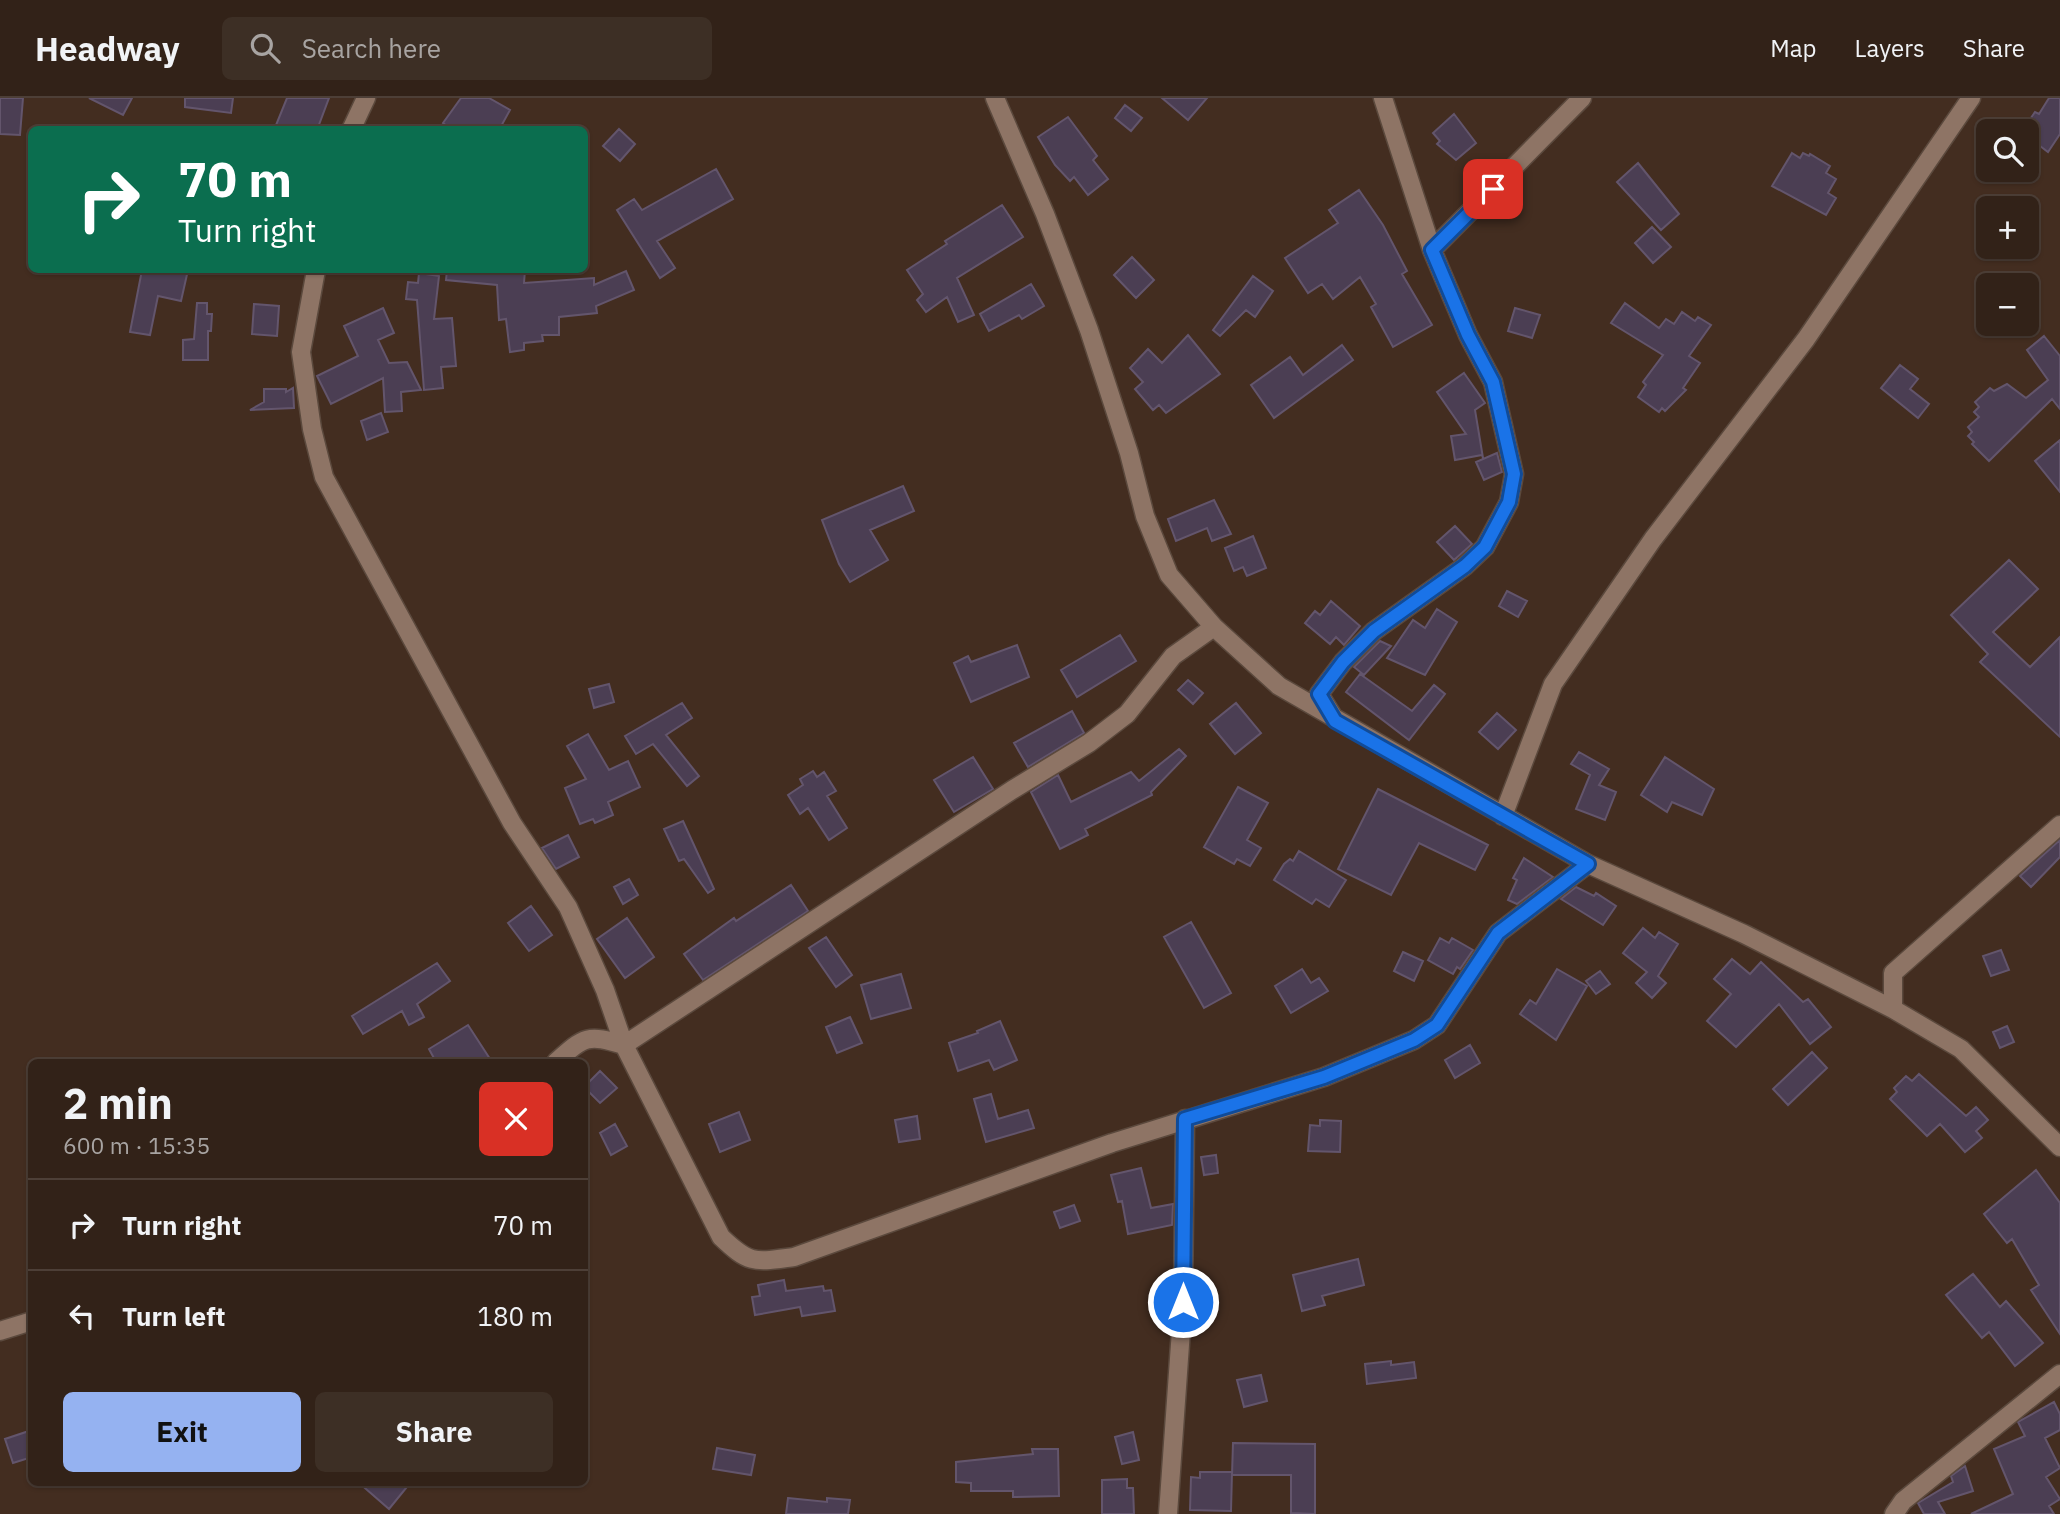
<!DOCTYPE html>
<html lang="en">
<head>
<meta charset="utf-8">
<style>
  :root { --surface:#322218; --page:#3d2f25; --text:#f1f3f6; --muted:#a8a4a2; --line:#4d3f37; --accent:#95b2f1 }
  body { margin:0; font-family:"IBM Plex Sans",sans-serif; background:var(--page); color:var(--text); height:100vh; display:flex; flex-direction:column; font-size:26px; white-space:nowrap }
  * { box-sizing:border-box; margin:0 }
  p { font-size:23px; color:var(--muted) }
  .icon { flex:none; width:38px; height:38px; fill:none; stroke:currentColor; stroke-width:2; stroke-linecap:round; stroke-linejoin:round }
  .map { position:relative; flex:1; overflow:hidden }
  .drawer { position:absolute; left:28px; top:961px; width:560px; height:427px; display:flex; flex-direction:column; background:var(--surface); border-radius:10px; box-shadow:0 2px 5px #0004,0 0 0 2px var(--line) }
  .drawer>* { flex:none }
  .top-card { position:absolute; left:28px; top:28px; width:560px; height:147px; border-radius:10px; box-shadow:0 2px 5px #0004,0 0 0 2px var(--line); background:#0b6e4f; color:#fff; overflow:hidden }
  .fabs { position:absolute; left:1976px; top:21px; display:grid; gap:14px }
  .fabs a { display:grid; place-items:center; width:63px; height:63px; border-radius:10px; background:var(--surface); box-shadow:0 2px 5px #0004,0 0 0 2px var(--line); font-size:35px }
  .pin { position:absolute; display:grid; place-items:center; width:60px; height:60px; color:#fff; margin:-30px; border-radius:14px; box-shadow:0 4px 10px #0006 }
  .me { position:absolute; width:77px; margin:-38px; rotate:0deg; stroke-linejoin:round; filter:drop-shadow(0 0 5px #0008) }
  .turn { display:flex; align-items:center; gap:24px; height:147px; padding:0 35px; font-size:32px }
  .turn .icon { width:91px; height:91px; stroke-width:2.5 }
  .turn b { display:block; font-size:49px; line-height:60px }
  .round { display:grid; place-items:center; flex:none; width:74px; height:74px; border-radius:10px; background:var(--page) }
  .headline { display:flex; align-items:center; justify-content:space-between; height:119px; padding:0 35px }
  h1 { font-size:42px; font-weight:700; line-height:52px }
  .button { display:flex; gap:14px; margin-top:auto; padding:14px 35px }
  .button a { flex:1; height:80px; border-radius:10px; background:var(--accent); color:#111; font-size:28px; font-weight:700; line-height:80px; text-align:center }
  .button a+a { background:var(--page); color:var(--text) }
  ul { padding:0; list-style:none }
  li { display:flex; align-items:center; gap:21px; height:91px; padding:0 35px; border-top:2px solid var(--line) }
  li div { flex:1 }
  li b { display:block; font-size:26px }
  li em { font-style:normal }
  header { display:flex; align-items:center; gap:42px; box-sizing:border-box; height:98px; padding:0 35px; background:var(--surface); border-bottom:2px solid var(--line) }
  header strong { font-size:33px }
  nav { display:flex; gap:38px; margin-inline-start:auto; font-size:24px }
  .search { width:490px; height:63px; background:var(--page); display:flex; align-items:center; gap:18px; box-sizing:border-box; padding:0 24px; border-radius:10px; color:var(--muted); font-size:26px }
  .map>svg:first-child { display:block }
  .building { fill:#4b3e53; stroke:#63556c; stroke-width:2 }
  .lines { fill:none; stroke-linecap:round; stroke-linejoin:round }
  .minor-casing { stroke:#5b493d; stroke-width:21 }
  .minor { stroke:#8e7465; stroke-width:18 }
  .route-casing { stroke:#114b97; stroke-width:18 }
  .route { stroke:#1a73e8; stroke-width:12 }
</style>
</head>
<body>
<header>
<strong>Headway</strong>
<div class="search"><svg class="icon" aria-label="search" viewBox="0 0 24 24"><circle cx="10" cy="10" r="6"/><path d="M15 15l6 6"/></svg>Search here</div>
<nav><a>Map</a><a>Layers</a><a>Share</a></nav>
</header>
<div class="map">
<svg width="2060" height="1416" viewBox="0 0 2060 1416">
  <rect width="100%" height="100%" fill="#432d20"/>
  <!-- building -->
  <path class="building" d="M 0,0 L 23,0 L 20,37 L 0,36 Z
    M 89,0 L 132,0 L 123,17 Z
    M 185,0 L 233,0 L 231,15 L 185,9 Z
    M 287,0 L 329,0 L 317,32 L 274,32 Z
    M 461,0 L 489,0 L 510,12 L 499,32 L 452,32 L 443,25 Z
    M 1162,0 L 1207,0 L 1188,22 Z
    M 2049,0 L 2060,0 L 2060,36 L 2048,54 L 2040,48 L 2038,52 L 2026,45 L 2026,27 L 2035,14 L 2039,16 Z
    M 1125,7 L 1142,20 L 1131,33 L 1115,20 Z
    M 1454,16 L 1476,45 L 1456,62 L 1437,46 L 1440,43 L 1433,35 Z
    M 1068,19 L 1097,58 L 1093,62 L 1108,81 L 1088,97 L 1074,79 L 1070,83 L 1055,67 L 1038,39 Z
    M 619,31 L 635,46 L 620,63 L 603,48 Z
    M 1792,55 L 1800,60 L 1803,55 L 1809,58 L 1810,56 L 1830,68 L 1826,75 L 1836,81 L 1828,95 L 1836,100 L 1826,117 L 1772,88 Z
    M 1638,65 L 1679,116 L 1661,132 L 1617,84 Z
    M 716,71 L 733,101 L 657,143 L 675,170 L 660,180 L 617,112 L 634,101 L 642,112 Z
    M 1359,92 L 1383,127 L 1407,173 L 1402,176 L 1432,227 L 1393,249 L 1371,209 L 1376,206 L 1360,179 L 1333,201 L 1322,186 L 1308,195 L 1285,160 L 1338,125 L 1329,112 Z
    M 1002,107 L 1023,139 L 957,180 L 974,217 L 958,224 L 947,199 L 926,214 L 917,202 L 923,196 L 907,172 L 947,146 L 945,143 Z
    M 1652,129 L 1671,149 L 1653,165 L 1635,145 Z
    M 1132,159 L 1154,182 L 1136,200 L 1114,177 Z
    M 142,172 L 188,172 L 181,203 L 158,198 L 150,237 L 130,234 Z
    M 447,172 L 525,172 L 524,185 L 594,180 L 594,187 L 626,173 L 634,192 L 596,208 L 597,215 L 559,219 L 559,237 L 542,237 L 543,243 L 524,245 L 524,252 L 510,254 L 506,221 L 499,222 L 497,187 L 446,182 Z
    M 419,175 L 439,178 L 434,221 L 452,220 L 456,268 L 441,269 L 443,290 L 424,292 L 417,202 L 406,201 L 408,184 L 418,185 Z
    M 1253,178 L 1273,193 L 1255,219 L 1246,212 L 1220,238 L 1213,232 Z
    M 1031,186 L 1044,208 L 1022,221 L 1019,217 L 989,233 L 980,216 Z
    M 197,205 L 207,205 L 207,216 L 212,216 L 211,233 L 208,233 L 208,262 L 183,262 L 183,242 L 194,241 Z
    M 1625,205 L 1659,230 L 1666,221 L 1674,226 L 1682,214 L 1695,223 L 1698,219 L 1711,227 L 1689,258 L 1700,265 L 1683,290 L 1686,292 L 1665,313 L 1662,310 L 1659,314 L 1638,299 L 1646,287 L 1643,284 L 1663,257 L 1611,225 Z
    M 254,206 L 279,208 L 277,238 L 252,236 Z
    M 383,210 L 394,235 L 378,242 L 389,265 L 407,264 L 421,292 L 401,294 L 402,313 L 385,314 L 383,280 L 331,306 L 317,278 L 358,258 L 344,228 Z
    M 1515,210 L 1540,217 L 1532,240 L 1508,233 Z
    M 1188,237 L 1220,276 L 1166,315 L 1159,307 L 1153,312 L 1135,291 L 1143,284 L 1130,270 L 1148,251 L 1162,265 Z
    M 2044,238 L 2060,258 L 2060,311 L 2052,301 L 1989,363 L 1972,346 L 1974,344 L 1968,338 L 1972,334 L 1968,329 L 1979,319 L 1974,314 L 1979,309 L 1975,304 L 1990,290 L 1994,293 L 2007,286 L 2026,300 L 2048,282 L 2027,252 Z
    M 1342,247 L 1353,262 L 1274,320 L 1251,287 L 1290,259 L 1303,277 Z
    M 1900,267 L 1918,281 L 1910,291 L 1929,306 L 1918,320 L 1881,290 Z
    M 1464,275 L 1485,305 L 1475,312 L 1483,360 L 1482,357 L 1455,362 L 1451,338 L 1466,336 L 1437,294 Z
    M 293,290 L 294,310 L 250,312 L 264,304 L 264,291 L 286,291 L 286,294 Z
    M 381,315 L 388,334 L 367,342 L 361,323 Z
    M 2060,342 L 2060,394 L 2035,363 Z
    M 1497,355 L 1502,374 L 1484,382 L 1476,364 Z
    M 903,388 L 914,413 L 870,432 L 888,462 L 850,484 L 839,466 L 822,422 Z
    M 1214,402 L 1231,436 L 1212,443 L 1207,430 L 1176,443 L 1168,421 Z
    M 1455,428 L 1472,446 L 1454,462 L 1437,444 Z
    M 1253,438 L 1266,470 L 1247,478 L 1243,469 L 1234,473 L 1225,450 Z
    M 2009,462 L 2038,491 L 1993,534 L 2030,569 L 2060,539 L 2060,639 L 1980,564 L 1988,556 L 1951,517 Z
    M 1507,493 L 1527,503 L 1518,519 L 1499,508 Z
    M 1331,503 L 1360,528 L 1344,547 L 1336,539 L 1330,546 L 1305,525 L 1315,513 L 1320,517 Z
    M 1437,511 L 1457,524 L 1425,577 L 1387,560 L 1413,522 L 1425,530 Z
    M 1120,537 L 1136,563 L 1077,599 L 1061,572 Z
    M 1380,543 L 1391,548 L 1364,577 L 1354,569 Z
    M 1017,547 L 1029,579 L 971,604 L 954,565 L 968,558 L 971,564 Z
    M 1360,576 L 1412,613 L 1434,587 L 1445,596 L 1409,642 L 1346,594 Z
    M 1188,582 L 1203,595 L 1193,606 L 1178,592 Z
    M 609,586 L 614,604 L 594,610 L 589,591 Z
    M 682,605 L 692,620 L 666,637 L 699,678 L 687,688 L 653,646 L 636,656 L 625,638 Z
    M 1236,605 L 1261,635 L 1235,656 L 1210,626 Z
    M 1072,613 L 1084,635 L 1028,669 L 1014,645 Z
    M 1497,615 L 1516,632 L 1498,651 L 1479,634 Z
    M 588,636 L 609,672 L 628,663 L 640,689 L 608,704 L 613,717 L 595,725 L 593,721 L 580,726 L 565,690 L 586,681 L 567,648 Z
    M 1179,651 L 1186,658 L 1151,694 L 1152,697 L 1085,731 L 1088,737 L 1060,751 L 1031,694 L 1058,677 L 1071,704 L 1131,674 L 1139,683 Z
    M 1579,654 L 1609,671 L 1599,687 L 1616,694 L 1605,722 L 1576,711 L 1590,677 L 1571,666 Z
    M 973,659 L 993,691 L 954,714 L 934,682 Z
    M 1665,659 L 1714,691 L 1702,717 L 1672,704 L 1667,714 L 1641,697 Z
    M 813,673 L 817,679 L 824,674 L 836,693 L 827,698 L 847,730 L 829,742 L 808,710 L 800,716 L 788,697 L 803,687 L 800,681 Z
    M 1238,689 L 1268,705 L 1247,742 L 1261,750 L 1250,768 L 1237,761 L 1234,766 L 1204,749 Z
    M 1378,691 L 1488,747 L 1475,772 L 1419,745 L 1391,797 L 1338,771 Z
    M 683,723 L 714,791 L 708,795 L 684,761 L 679,763 L 664,731 Z
    M 568,737 L 579,759 L 556,771 L 542,750 Z
    M 2060,742 L 2060,759 L 2031,789 L 2020,778 Z
    M 1299,753 L 1346,782 L 1329,809 L 1316,801 L 1312,806 L 1274,782 L 1284,766 L 1290,761 L 1293,763 Z
    M 1524,760 L 1553,779 L 1517,806 L 1508,802 L 1517,782 L 1513,780 Z
    M 629,781 L 638,797 L 623,806 L 614,789 Z
    M 791,787 L 808,813 L 703,882 L 684,856 L 734,820 L 736,823 Z
    M 1576,789 L 1594,798 L 1596,795 L 1616,808 L 1603,827 L 1561,801 Z
    M 531,808 L 552,837 L 529,853 L 508,825 Z
    M 627,820 L 654,859 L 625,880 L 597,841 Z
    M 1191,824 L 1231,895 L 1204,910 L 1164,839 Z
    M 1643,830 L 1655,840 L 1659,834 L 1678,846 L 1658,878 L 1666,885 L 1652,900 L 1636,885 L 1647,874 L 1623,855 Z
    M 826,839 L 852,877 L 836,889 L 809,850 Z
    M 1440,840 L 1449,845 L 1452,840 L 1473,852 L 1460,871 L 1457,869 L 1453,876 L 1428,862 Z
    M 2001,852 L 2009,872 L 1991,878 L 1983,858 Z
    M 1403,854 L 1423,863 L 1414,883 L 1394,873 Z
    M 1732,861 L 1750,876 L 1761,864 L 1803,904 L 1808,901 L 1831,929 L 1810,946 L 1779,906 L 1736,949 L 1707,923 L 1731,896 L 1714,881 Z
    M 437,865 L 450,883 L 417,906 L 424,919 L 409,927 L 402,913 L 363,936 L 352,918 Z
    M 1302,871 L 1311,885 L 1319,880 L 1328,893 L 1291,915 L 1275,888 Z
    M 1557,871 L 1587,888 L 1556,942 L 1520,916 L 1530,902 L 1536,906 Z
    M 1600,873 L 1610,886 L 1596,896 L 1586,883 Z
    M 901,876 L 911,910 L 871,921 L 861,887 Z
    M 850,919 L 862,945 L 837,955 L 826,929 Z
    M 1000,923 L 1017,962 L 994,972 L 989,962 L 958,973 L 949,945 L 978,935 L 977,933 Z
    M 468,927 L 492,964 L 436,964 L 429,951 Z
    M 2007,928 L 2014,944 L 2000,950 L 1993,934 Z
    M 1470,947 L 1480,965 L 1455,980 L 1445,962 Z
    M 1812,954 L 1827,970 L 1788,1007 L 1773,991 Z
    M 600,973 L 617,990 L 600,1005 L 584,989 Z
    M 1919,976 L 1966,1018 L 1976,1009 L 1988,1022 L 1976,1033 L 1982,1040 L 1965,1054 L 1940,1026 L 1927,1038 L 1890,1001 L 1897,994 L 1894,990 L 1906,978 L 1912,983 Z
    M 991,996 L 998,1021 L 1028,1012 L 1034,1030 L 986,1044 L 974,1001 Z
    M 739,1014 L 750,1042 L 720,1054 L 709,1026 Z
    M 917,1018 L 920,1041 L 899,1044 L 895,1022 Z
    M 1320,1022 L 1341,1023 L 1340,1054 L 1308,1053 L 1310,1027 L 1320,1028 Z
    M 615,1026 L 627,1048 L 611,1057 L 600,1035 Z
    M 1216,1057 L 1218,1075 L 1204,1077 L 1201,1059 Z
    M 1141,1070 L 1151,1110 L 1173,1106 L 1172,1127 L 1128,1136 L 1122,1103 L 1118,1104 L 1111,1077 Z
    M 2036,1072 L 2060,1105 L 2060,1236 L 2031,1192 L 2039,1187 L 2012,1141 L 2007,1145 L 1984,1116 Z
    M 1074,1107 L 1080,1123 L 1060,1130 L 1054,1114 Z
    M 1358,1161 L 1364,1187 L 1322,1198 L 1325,1207 L 1302,1213 L 1293,1177 Z
    M 1973,1176 L 2000,1209 L 2006,1203 L 2043,1245 L 2015,1268 L 1989,1234 L 1982,1240 L 1946,1197 Z
    M 784,1182 L 786,1193 L 823,1188 L 824,1193 L 831,1192 L 835,1213 L 802,1218 L 800,1209 L 755,1217 L 752,1199 L 760,1198 L 758,1187 Z
    M 1391,1263 L 1391,1267 L 1414,1264 L 1416,1280 L 1367,1286 L 1365,1266 Z
    M 1261,1277 L 1267,1303 L 1244,1309 L 1237,1282 Z
    M 2054,1304 L 2060,1316 L 2060,1332 L 2045,1340 L 2060,1370 L 2046,1379 L 2060,1401 L 2049,1408 L 2054,1416 L 1971,1416 L 2013,1396 L 1994,1351 L 2025,1338 L 2018,1324 Z
    M 32,1332 L 32,1359 L 13,1365 L 5,1341 Z
    M 1133,1334 L 1139,1362 L 1122,1366 L 1115,1339 Z
    M 1233,1345 L 1315,1346 L 1315,1416 L 1291,1415 L 1291,1377 L 1232,1377 Z
    M 717,1350 L 755,1357 L 751,1377 L 713,1371 Z
    M 1032,1351 L 1058,1351 L 1059,1398 L 1013,1399 L 1013,1393 L 971,1393 L 971,1385 L 956,1384 L 956,1364 L 1033,1356 Z
    M 1965,1368 L 1973,1393 L 1938,1404 L 1945,1416 L 1924,1416 L 1918,1405 L 1953,1384 L 1951,1378 Z
    M 1200,1374 L 1232,1374 L 1231,1413 L 1190,1412 L 1191,1379 L 1200,1380 Z
    M 1127,1381 L 1127,1390 L 1133,1390 L 1134,1416 L 1102,1416 L 1102,1382 Z
    M 358,1384 L 411,1384 L 389,1411 Z
    M 788,1400 L 827,1404 L 827,1400 L 850,1402 L 848,1416 L 786,1416 Z"/>
  <g class="lines">
    <defs>
      <path id="minor" d="M 995,0 L 1045,116 L 1089,232 L 1129,355 L 1145,418 L 1169,477 L 1214,529 L 1279,588 L 1588,766 L 1744,836 L 1893,911 L 1961,951 L 2060,1049
        M 351,32 L 366,0
        M 1432,152 L 1582,0
        M 316,172 L 301,254 L 312,331 L 324,379 L 512,725 L 568,809 L 605,892 L 624,947 L 721,1139 C 750,1167 755,1164 794,1159 L 1112,1045 L 1324,979 L 1414,942 L 1437,927 L 1498,835 L 1588,766
        M 1334,620 L 1319,596 L 1343,564 L 1374,533 L 1465,468 L 1485,449 L 1509,404 L 1514,376 L 1493,284 L 1468,237 L 1432,152 L 1383,0
        M 1503,718 L 1553,586 L 1653,441 L 1806,241 L 1971,0
        M 1893,911 L 1893,875 L 2060,727
        M 556,964 C 585,938 587,936 624,947 L 1012,692 L 1089,645 L 1127,616 L 1173,558 L 1214,529
        M 0,1233 L 32,1223
        M 1168,1416 L 1183,1204 L 1185,1021
        M 1894,1416 L 1903,1403 L 2060,1276"/>
    </defs>
    <!-- minor casing -->
    <use href="#minor" class="minor-casing"/>
    <!-- minor -->
    <use href="#minor" class="minor"/>
  </g>
  <g class="lines">
    <defs>
      <path id="route" d="M 1183,1204 L 1185,1021 L 1324,979 L 1414,942 L 1437,927 L 1498,835 L 1588,766 L 1335,623 L 1319,596 L 1343,564 L 1374,533 L 1465,468 L 1485,449 L 1509,404 L 1514,376 L 1493,284 L 1468,237 L 1432,152 L 1493,91"/>
    </defs>
    <!-- route casing -->
    <use href="#route" class="route-casing"/>
    <!-- route -->
    <use href="#route" class="route"/>
  </g>
</svg>
<div class="fabs">
<a><svg class="icon" aria-label="search" viewBox="0 0 24 24"><circle cx="10" cy="10" r="6"/><path d="M15 15l6 6"/></svg></a>
<a>+</a>
<a>−</a>
</div>
<div class="pin" style="left:1493px;top:91px;background:#d93025"><svg class="icon" aria-label="arrive" viewBox="0 0 24 24"><path d="M6 21V4h12l-3 4 3 4H6"/></svg></div>
<svg class="me" style="left:1183px;top:1204px" viewBox="-20 -20 40 40"><circle r="17" fill="#1a73e8" stroke="#fff" stroke-width="3"/><path d="M0-11L8 9 0 5-8 9z" fill="#fff"/></svg>
<div class="top-card">
<div class="turn"><svg class="icon" aria-label="right" viewBox="0 0 24 24"><path d="M7 20v-9h11M14 6l5 5-5 5"/></svg><div><b>70 m</b>Turn right</div></div>
</div>
<section class="drawer">
<div class="headline"><div><h1>2 min</h1><p>600 m · 15:35</p></div><a class="round" style="background:#d93025;color:#fff"><svg class="icon" aria-label="close" viewBox="0 0 24 24"><path d="M6 6l12 12M18 6L6 18"/></svg></a></div>
<ul>
<li><svg class="icon" aria-label="right" viewBox="0 0 24 24"><path d="M7 20v-9h11M14 6l5 5-5 5"/></svg><div><b>Turn right</b></div><em>70 m</em></li>
<li><svg class="icon" aria-label="left" viewBox="0 0 24 24"><path d="M17 20v-9H6M10 6l-5 5 5 5"/></svg><div><b>Turn left</b></div><em>180 m</em></li>
</ul>
<div class="button"><a>Exit</a><a>Share</a></div>
</section>
</div>
</body>
</html>
